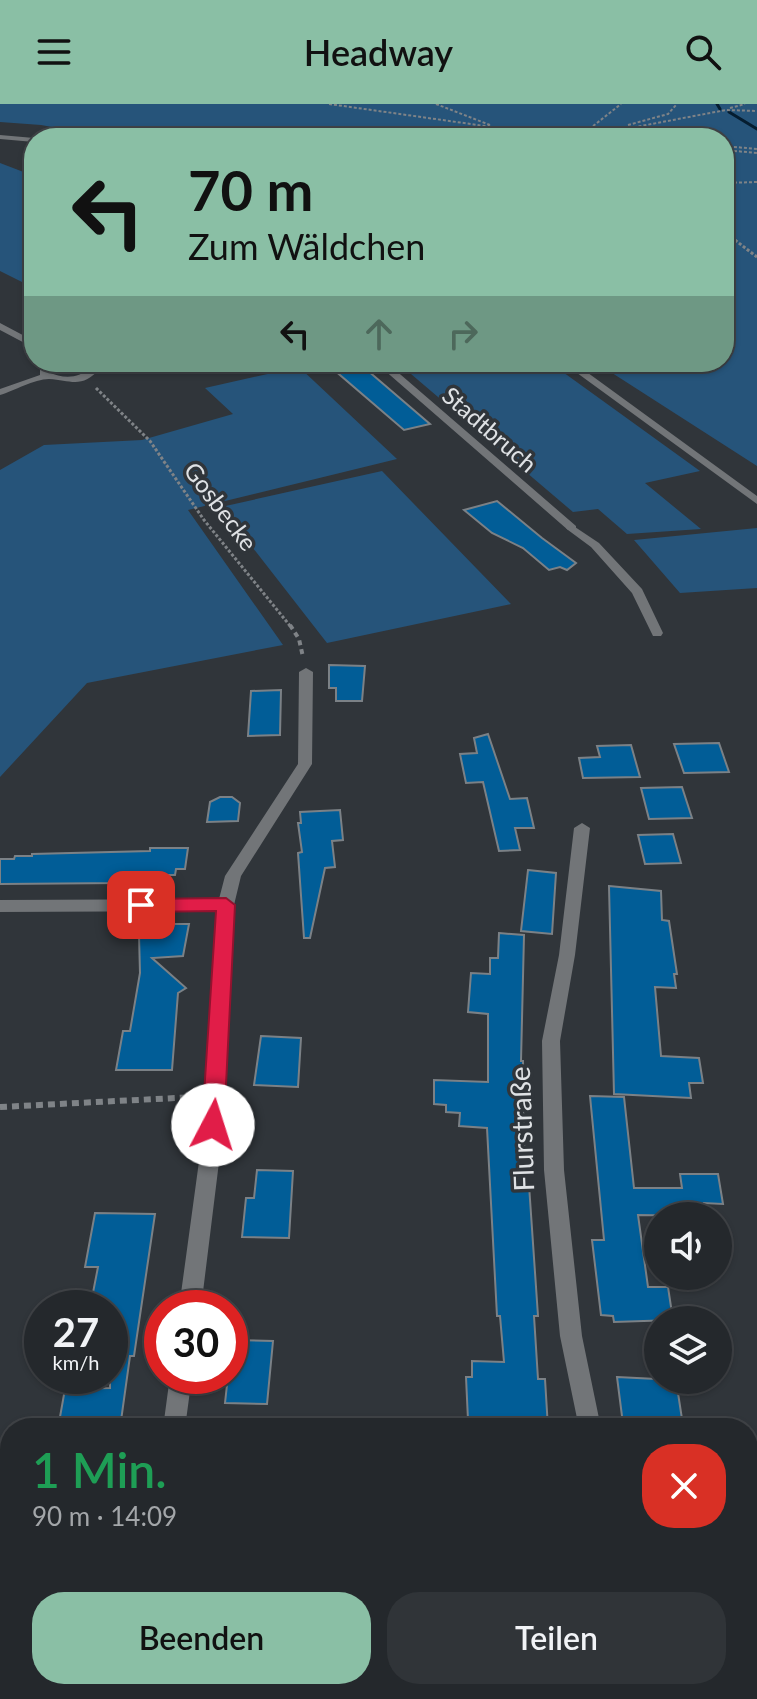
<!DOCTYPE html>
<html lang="de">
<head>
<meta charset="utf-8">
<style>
  :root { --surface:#24282c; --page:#303438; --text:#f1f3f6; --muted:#a3a6a9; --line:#414448; --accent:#8abfa5 }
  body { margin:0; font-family:Lato,sans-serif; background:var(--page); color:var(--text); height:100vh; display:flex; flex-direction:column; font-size:30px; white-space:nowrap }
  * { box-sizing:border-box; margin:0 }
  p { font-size:26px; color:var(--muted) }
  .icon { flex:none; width:44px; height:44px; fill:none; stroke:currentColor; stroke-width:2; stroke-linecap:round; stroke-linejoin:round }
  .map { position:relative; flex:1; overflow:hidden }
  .panel { position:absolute; left:0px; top:1314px; width:758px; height:282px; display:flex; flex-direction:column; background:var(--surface); border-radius:32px 32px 0 0; box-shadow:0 2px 6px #0004,0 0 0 2px var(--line) }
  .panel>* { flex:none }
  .guide { position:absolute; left:24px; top:24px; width:710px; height:244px; border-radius:32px; box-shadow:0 2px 6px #0004,0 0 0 2px var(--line); background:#8abfa5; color:#111; overflow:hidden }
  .controls { position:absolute; left:644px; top:1098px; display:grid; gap:16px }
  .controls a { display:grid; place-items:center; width:88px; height:88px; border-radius:50%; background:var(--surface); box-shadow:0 2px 6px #0004,0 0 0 2px var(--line); font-size:40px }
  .speed { position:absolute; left:24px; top:1186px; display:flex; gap:16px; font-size:40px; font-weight:700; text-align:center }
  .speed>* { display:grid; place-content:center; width:104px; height:104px; border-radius:50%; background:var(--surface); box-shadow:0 2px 6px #0004,0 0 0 2px var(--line); line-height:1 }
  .speed small { font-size:20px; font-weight:400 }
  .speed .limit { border:12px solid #d22; background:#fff; color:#111 }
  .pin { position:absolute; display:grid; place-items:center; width:68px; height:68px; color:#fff; margin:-34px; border-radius:16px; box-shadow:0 4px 12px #0006 }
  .me { position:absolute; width:88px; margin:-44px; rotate:5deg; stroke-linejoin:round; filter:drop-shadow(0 0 6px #0008) }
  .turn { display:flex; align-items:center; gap:28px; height:168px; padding:0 32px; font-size:36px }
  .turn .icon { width:104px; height:104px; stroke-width:2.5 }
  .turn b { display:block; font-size:56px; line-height:68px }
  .lanes { display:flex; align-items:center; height:76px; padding:0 32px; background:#0003; justify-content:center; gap:40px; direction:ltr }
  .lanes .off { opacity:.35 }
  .round { display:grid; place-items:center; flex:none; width:84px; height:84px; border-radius:32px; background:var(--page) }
  .summary { display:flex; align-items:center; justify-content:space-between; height:136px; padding:0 32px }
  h1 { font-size:48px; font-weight:600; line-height:60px; color:#1e9e55 }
  .action { display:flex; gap:16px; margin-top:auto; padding:16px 32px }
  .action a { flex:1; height:92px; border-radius:32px; background:var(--accent); color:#111; font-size:32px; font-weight:600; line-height:92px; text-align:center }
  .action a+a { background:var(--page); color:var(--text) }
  header { display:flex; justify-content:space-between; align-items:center; height:104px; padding:0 32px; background:var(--accent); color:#111; font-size:36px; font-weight:600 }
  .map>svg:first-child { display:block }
  .green { fill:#26547a }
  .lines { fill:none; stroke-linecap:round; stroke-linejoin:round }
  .stream { stroke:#051d30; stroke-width:3 }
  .building { fill:#015d97; stroke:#7b8186; stroke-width:2 }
  .path-far3 { stroke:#7f8387; stroke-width:2; stroke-dasharray:3 2; stroke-linecap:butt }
  .path-far2 { stroke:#7f8387; stroke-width:3; stroke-dasharray:3 2; stroke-linecap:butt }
  .path-far1 { stroke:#7f8387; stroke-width:4; stroke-dasharray:5 4; stroke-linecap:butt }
  .path { stroke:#7f8387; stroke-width:6; stroke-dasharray:7 5; stroke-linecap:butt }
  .service { fill:#727578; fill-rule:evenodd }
  .minor { fill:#727578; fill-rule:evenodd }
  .tertiary { fill:#727578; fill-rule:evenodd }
  .route { fill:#e11d48; stroke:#92132f; stroke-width:2 }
  .labels { text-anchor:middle; stroke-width:7; stroke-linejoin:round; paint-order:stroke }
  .far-street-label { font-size:24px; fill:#dfe2e5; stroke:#30353a }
  .street-label { font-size:28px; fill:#dfe2e5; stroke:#30353a }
</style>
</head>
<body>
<header><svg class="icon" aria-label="menu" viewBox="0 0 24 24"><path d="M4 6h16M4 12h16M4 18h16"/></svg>Headway<svg class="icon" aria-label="search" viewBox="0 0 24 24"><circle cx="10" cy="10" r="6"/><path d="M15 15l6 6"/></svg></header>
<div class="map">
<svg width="757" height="1595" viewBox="0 0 757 1595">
  <rect width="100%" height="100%" fill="#30353a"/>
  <!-- green -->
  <path class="green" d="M 0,0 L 757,0 L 757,362 L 595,258 L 724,258 L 724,34 L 113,34 L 41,21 L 0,18 Z
    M 0,59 L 34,72 L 34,184 L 0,167 Z
    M 465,258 L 549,258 L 700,367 L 645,379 L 701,425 L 627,430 L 598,405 L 573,408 L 411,270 Z
    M 299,263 L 397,355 L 188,406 L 283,541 L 87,579 L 0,673 L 0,366 L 44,341 L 142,336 L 233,310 L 205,284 Z
    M 382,367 L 511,500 L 327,539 L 221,403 Z
    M 757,424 L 757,484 L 680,489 L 634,436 Z"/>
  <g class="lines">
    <!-- stream -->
    <path class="stream" d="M 717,0 L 720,5
      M 729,8 L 757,25"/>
  </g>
  <!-- building -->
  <path class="building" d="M 360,260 L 430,320 L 404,326 L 333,265 Z
    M 497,397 L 542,434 L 576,459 L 567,466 L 560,463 L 549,466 L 523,444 L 492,429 L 464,406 Z
    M 329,561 L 365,562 L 362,597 L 336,597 L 336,584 L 329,584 Z
    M 281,586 L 280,631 L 248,632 L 251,587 Z
    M 488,630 L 510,695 L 527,694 L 534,724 L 515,724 L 520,746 L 499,747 L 483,678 L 466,679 L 460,650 L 477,649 L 474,634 Z
    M 719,639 L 729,668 L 684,669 L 674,640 Z
    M 631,641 L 640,673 L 583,674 L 579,654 L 600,653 L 597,642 Z
    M 682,683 L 692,714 L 649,715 L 641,684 Z
    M 220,693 L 232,693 L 240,699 L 238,717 L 207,718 L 210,698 Z
    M 340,706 L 343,736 L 332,737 L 335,763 L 325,764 L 310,834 L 304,834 L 298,749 L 302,748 L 298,719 L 301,719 L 300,708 Z
    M 673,730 L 681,759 L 645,760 L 638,731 Z
    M 150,744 L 188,744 L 185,765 L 176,765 L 175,771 L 121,771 L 120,779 L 0,780 L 0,755 L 14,755 L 15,752 L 32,752 L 32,750 L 150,747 Z
    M 528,766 L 556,769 L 552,830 L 521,827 Z
    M 609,782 L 661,787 L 662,816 L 669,817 L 677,870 L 674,870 L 676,884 L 655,883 L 661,952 L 699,954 L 703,979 L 689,979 L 691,994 L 614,990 Z
    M 145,820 L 189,820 L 183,852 L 152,854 L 186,884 L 178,889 L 172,966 L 116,966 L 123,927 L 130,927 L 140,869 L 139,831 L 143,831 Z
    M 499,829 L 524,831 L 521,957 L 523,957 L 525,1081 L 529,1081 L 538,1212 L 534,1212 L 538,1275 L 545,1275 L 548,1324 L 507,1324 L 507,1317 L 468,1316 L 466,1273 L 472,1273 L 472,1257 L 504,1258 L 500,1212 L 497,1212 L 487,1024 L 459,1022 L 460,1009 L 446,1008 L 446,1001 L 434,1000 L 434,976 L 488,978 L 488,910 L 468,908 L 471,869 L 490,870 L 490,854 L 498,854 Z
    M 261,932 L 301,934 L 298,983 L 254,981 Z
    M 590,992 L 624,993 L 634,1084 L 682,1084 L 680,1070 L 718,1070 L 723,1100 L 704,1099 L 707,1112 L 638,1111 L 648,1183 L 668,1183 L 673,1216 L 614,1218 L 613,1212 L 601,1211 L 592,1136 L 604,1136 Z
    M 257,1066 L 293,1067 L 289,1134 L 242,1133 L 246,1094 L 254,1094 Z
    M 95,1109 L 155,1110 L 134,1252 L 130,1252 L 120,1324 L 58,1324 L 65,1285 L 110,1284 L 110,1204 L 90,1204 L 98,1163 L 85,1163 Z
    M 232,1236 L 273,1237 L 267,1300 L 225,1299 Z
    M 617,1273 L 676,1276 L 682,1315 L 647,1313 L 648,1321 L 623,1320 Z"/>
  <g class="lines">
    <!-- path-far3 -->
    <path class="path-far3" d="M 329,0 L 570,34
      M 436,0 L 490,21
      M 730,4 L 745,0
      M 628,21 L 668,10 L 677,0
      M 609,28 L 726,6 L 757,7
      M 595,31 L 588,26 L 621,0
      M 584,34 L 611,27
      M 724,42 L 757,45
      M 724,46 L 757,49
      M 724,79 L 757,78
      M 724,128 L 734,135"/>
    <!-- path-far2 -->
    <path class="path-far2" d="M 731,133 L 757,153
      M 96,284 L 150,337 L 204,416 L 291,523"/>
    <!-- path-far1 -->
    <path class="path-far1" d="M 290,521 L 299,535 L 303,553"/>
    <!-- path -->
    <path class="path" d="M 0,1003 L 195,993"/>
    <!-- service -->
    <path class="service" d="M 572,421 L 599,439 L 642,485 L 663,529 L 661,532 L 653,532 L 632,489 L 591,443 L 568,426 L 566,424 Z"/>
    <!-- minor -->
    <path class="minor" d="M 0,219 L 34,237 L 34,244 L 0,226 Z
      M 45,258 L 57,258 L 48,268 C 64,275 78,275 91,263 L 87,258 L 97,258 L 101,263 C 82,286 71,276 49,275 C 34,275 14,287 0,291 L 0,285 L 40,271 L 40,262 Z
      M 375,258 L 386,258 L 576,422 L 576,426 L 568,426 Z
      M 306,564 L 313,568 L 312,660 L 241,772 L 234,801 L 220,1050 L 201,1204 L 179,1204 L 200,1050 L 218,807 L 0,808 L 0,796 L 219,795 L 225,772 L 298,660 L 299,568 Z
      M 582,719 L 590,724 L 575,851 L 560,937 L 564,1066 L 582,1232 L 601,1324 L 579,1324 L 560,1232 L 544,1066 L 542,937 L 559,851 L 574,724 Z
      M 170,1272 L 192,1272 L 185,1324 L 163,1324 Z
      M 126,1586 L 152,1586 L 150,1595 L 124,1595 Z
      M 649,1586 L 675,1586 L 677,1595 L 651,1595 Z"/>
    <!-- tertiary -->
    <path class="tertiary" d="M 0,31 L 34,34 L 34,38 L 0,35 Z
      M 562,258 L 573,258 L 757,392 L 757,400 Z"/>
  </g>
  <!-- route -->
  <path class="route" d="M 226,794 L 235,801 L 224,1021 L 221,1027 L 213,1029 L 205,1027 L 202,1021 L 216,807 L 141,808 L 132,801 L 141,795 Z"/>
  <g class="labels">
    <!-- far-street labels -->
    <g class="far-street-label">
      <text transform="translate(489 326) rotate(41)" y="8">Stadtbruch</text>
      <text transform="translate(220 403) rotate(53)" y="8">Gosbecke</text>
    </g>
    <!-- street labels -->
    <g class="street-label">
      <text transform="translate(522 1025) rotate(-92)" y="10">Flurstraße</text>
    </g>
  </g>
</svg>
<div class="controls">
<a><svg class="icon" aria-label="sound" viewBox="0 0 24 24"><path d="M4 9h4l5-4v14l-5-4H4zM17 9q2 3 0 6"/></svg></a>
<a><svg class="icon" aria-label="layers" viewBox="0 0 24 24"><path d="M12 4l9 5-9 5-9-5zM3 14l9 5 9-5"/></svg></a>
</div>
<div class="speed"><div>27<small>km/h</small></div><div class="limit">30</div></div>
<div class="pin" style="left:141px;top:801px;background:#d93025"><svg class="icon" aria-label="arrive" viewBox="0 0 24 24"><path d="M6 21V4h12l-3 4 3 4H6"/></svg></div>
<svg class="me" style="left:213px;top:1021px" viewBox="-20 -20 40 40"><circle r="19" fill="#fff"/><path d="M0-13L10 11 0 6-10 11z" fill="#e11d48"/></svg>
<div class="guide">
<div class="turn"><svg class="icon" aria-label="left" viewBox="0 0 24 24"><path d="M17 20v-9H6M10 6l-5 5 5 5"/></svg><div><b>70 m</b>Zum Wäldchen</div></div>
<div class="lanes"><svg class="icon" aria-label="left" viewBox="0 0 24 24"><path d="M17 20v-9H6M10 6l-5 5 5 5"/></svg><svg class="icon off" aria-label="ahead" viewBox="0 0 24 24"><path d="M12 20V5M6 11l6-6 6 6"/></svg><svg class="icon off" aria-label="right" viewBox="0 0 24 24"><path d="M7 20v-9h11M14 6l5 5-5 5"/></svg></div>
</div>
<section class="panel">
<div class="summary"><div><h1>1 Min.</h1><p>90 m · 14:09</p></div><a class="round" style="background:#d93025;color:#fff"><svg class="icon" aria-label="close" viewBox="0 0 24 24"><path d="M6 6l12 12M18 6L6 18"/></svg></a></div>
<div class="action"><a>Beenden</a><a>Teilen</a></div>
</section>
</div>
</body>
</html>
